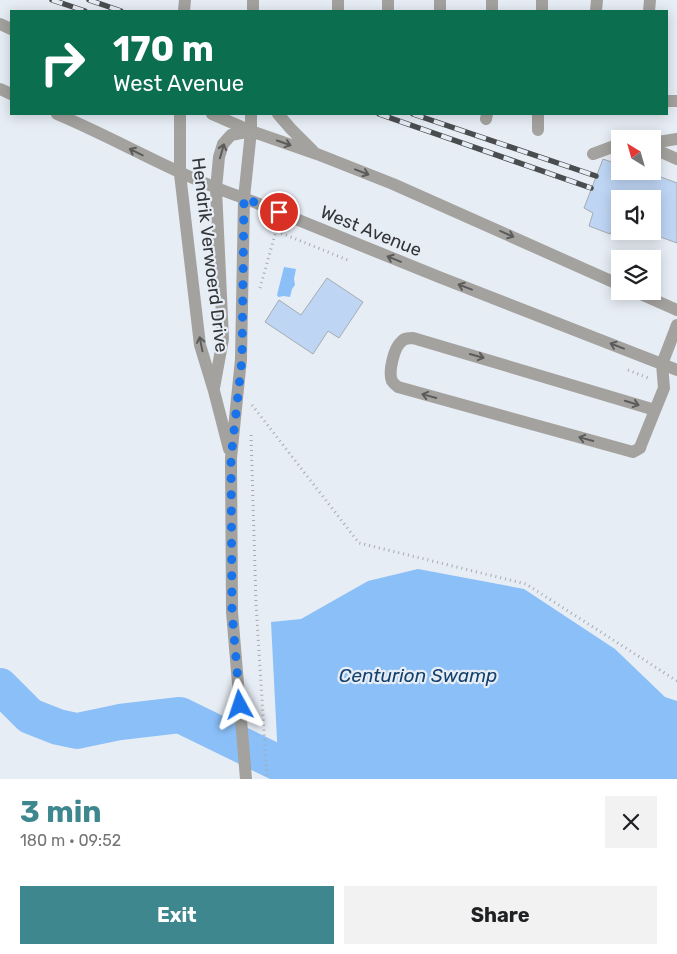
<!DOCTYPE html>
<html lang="en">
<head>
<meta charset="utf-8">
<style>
  :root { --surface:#fff; --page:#f2f2f2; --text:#202124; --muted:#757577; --accent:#3f878e }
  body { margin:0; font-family:Rubik,sans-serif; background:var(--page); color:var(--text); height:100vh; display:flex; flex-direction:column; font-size:19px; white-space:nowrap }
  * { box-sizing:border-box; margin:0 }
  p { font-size:16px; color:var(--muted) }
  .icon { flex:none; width:28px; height:28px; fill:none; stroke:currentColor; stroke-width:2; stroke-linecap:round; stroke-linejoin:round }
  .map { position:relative; height:779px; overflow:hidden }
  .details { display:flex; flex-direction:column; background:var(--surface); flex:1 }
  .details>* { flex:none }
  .top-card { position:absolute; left:10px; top:10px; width:658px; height:105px; border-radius:0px; box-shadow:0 2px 12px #0003; background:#0b6e4f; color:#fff; overflow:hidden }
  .needle { width:32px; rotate:323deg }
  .buttons { position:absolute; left:611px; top:130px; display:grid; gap:10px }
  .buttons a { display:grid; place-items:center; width:50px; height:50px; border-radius:0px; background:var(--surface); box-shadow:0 2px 12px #0003; font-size:25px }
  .pin { position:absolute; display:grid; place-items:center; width:42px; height:42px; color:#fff; margin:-21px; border:2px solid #fff; border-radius:50%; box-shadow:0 1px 5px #0007 }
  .me { position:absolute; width:55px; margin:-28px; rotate:355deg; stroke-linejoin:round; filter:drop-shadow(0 0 4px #0008) }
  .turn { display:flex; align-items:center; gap:18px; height:105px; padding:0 20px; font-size:22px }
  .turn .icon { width:65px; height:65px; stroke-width:2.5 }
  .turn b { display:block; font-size:35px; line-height:42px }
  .round { display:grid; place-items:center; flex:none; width:52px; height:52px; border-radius:0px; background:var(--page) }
  .head { display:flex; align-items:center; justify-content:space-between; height:85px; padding:0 20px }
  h1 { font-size:30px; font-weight:700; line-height:38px; color:var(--accent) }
  .button { display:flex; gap:10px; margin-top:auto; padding:10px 20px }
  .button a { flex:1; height:58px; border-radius:0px; background:var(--accent); color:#fff; font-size:20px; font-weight:700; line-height:58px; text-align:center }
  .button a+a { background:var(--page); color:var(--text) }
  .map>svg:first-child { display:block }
  .water { fill:#8bbff8 }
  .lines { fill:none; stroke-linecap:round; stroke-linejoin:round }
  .river { stroke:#8bbff8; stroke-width:36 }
  .building { fill:#bed5f4; stroke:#a6abb2 }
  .path { stroke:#a6aab1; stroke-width:3; stroke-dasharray:1 4; stroke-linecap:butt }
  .minor { stroke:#a4a29e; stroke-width:12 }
  .rail-casing { stroke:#4a4d50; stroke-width:5.5 }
  .rail { stroke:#e7edf5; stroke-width:4; stroke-dasharray:11; stroke-linecap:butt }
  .oneway { stroke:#5b5b5c }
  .route { stroke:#1a73e8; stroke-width:9; stroke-dasharray:0 16.2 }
  .labels { text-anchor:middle; stroke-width:4.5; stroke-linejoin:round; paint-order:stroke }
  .street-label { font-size:18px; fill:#333538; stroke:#e7edf5 }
  .water-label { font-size:19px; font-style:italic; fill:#14426f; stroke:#e7edf5 }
</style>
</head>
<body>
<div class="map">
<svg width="677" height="779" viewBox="0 0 677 779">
  <rect width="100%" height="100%" fill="#e7edf5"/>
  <!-- water -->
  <path class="water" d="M 284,267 L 296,269 L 294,279 L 295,285 L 292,289 L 290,297 L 284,296 L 278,297 L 277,295 Z
    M 418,569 L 524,589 L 615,649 L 665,697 L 677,701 L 677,779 L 279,779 L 271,622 L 301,619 L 368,581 Z"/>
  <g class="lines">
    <!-- river -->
    <path class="river" d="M 0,686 L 30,716 L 58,727 L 77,731 L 120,722 L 180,715 L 311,779"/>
  </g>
  <!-- building -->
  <path class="building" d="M 603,159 L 620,165 L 620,171 L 645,171 L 677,183 L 677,243 L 652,234 L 652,199 L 620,199 L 620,223 L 616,221 L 610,234 L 589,226 L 593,213 L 584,208 Z
    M 327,278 L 363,302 L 339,338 L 328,331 L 313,354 L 265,322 L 279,300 L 301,315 Z"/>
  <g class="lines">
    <!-- path -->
    <path class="path" d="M 260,288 L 276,231 L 350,261
      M 628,370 L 648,378
      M 252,405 L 359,543 L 526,584 L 677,681
      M 251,435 L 256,604 L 267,779"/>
    <!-- minor -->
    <path class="minor" d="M 184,11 L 185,0
      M 253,11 L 253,0
      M 338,11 L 338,0
      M 388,11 L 388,0
      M 440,11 L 440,0
      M 492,11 L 492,0
      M 542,11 L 542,0
      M 596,11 L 597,0
      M 649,11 L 650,0
      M 0,24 L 11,29
      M 0,89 L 11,94
      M 666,101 L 677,101
      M 57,114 C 121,141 178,176 244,198 L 439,277 L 677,370
      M 180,114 L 180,174 L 200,345 L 214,391 L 229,449
      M 212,114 L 251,131 L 317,154 L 393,184 L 620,285
      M 278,114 L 291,129 L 313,151
      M 486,119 L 487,114
      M 538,130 L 538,114
      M 652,143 L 677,139
      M 652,148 L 677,159
      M 593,154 L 620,144
      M 634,291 L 677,310
      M 214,388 L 223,339 L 216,189 L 219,157 L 223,144 L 231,135 L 251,131
      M 655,410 L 413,338 C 408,338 404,338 401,342 C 394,348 388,372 392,381 C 394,384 395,385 398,387 L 633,452 L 640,448 L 641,445 L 664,388 L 662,364 L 677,325
      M 246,779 L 232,612 L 231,458 L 241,359 L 244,198 L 251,131 L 251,114"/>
    <defs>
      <path id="rail" d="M 52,0 L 85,11
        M 89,0 L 121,11
        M 379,114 L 591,188
        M 413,114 L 596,176"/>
    </defs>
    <!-- rail casing -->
    <use href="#rail" class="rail-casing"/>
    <!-- rail -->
    <use href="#rail" class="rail"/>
  </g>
  <!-- one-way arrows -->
  <defs><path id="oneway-shaft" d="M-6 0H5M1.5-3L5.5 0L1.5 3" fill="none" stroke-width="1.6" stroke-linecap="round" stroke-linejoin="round" transform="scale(1.25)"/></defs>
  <g class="oneway">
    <use href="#oneway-shaft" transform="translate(284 143) rotate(19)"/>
    <use href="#oneway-shaft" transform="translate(222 151) rotate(-74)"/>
    <use href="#oneway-shaft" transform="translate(136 152) rotate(-154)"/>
    <use href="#oneway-shaft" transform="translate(362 172) rotate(21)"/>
    <use href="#oneway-shaft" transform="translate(507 234) rotate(24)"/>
    <use href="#oneway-shaft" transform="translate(394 259) rotate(-158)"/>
    <use href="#oneway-shaft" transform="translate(465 287) rotate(-159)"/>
    <use href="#oneway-shaft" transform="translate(201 344) rotate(-101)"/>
    <use href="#oneway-shaft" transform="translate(617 346) rotate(-159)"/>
    <use href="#oneway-shaft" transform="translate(477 356) rotate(16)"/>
    <use href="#oneway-shaft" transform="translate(429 396) rotate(-165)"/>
    <use href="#oneway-shaft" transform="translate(632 403) rotate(17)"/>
    <use href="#oneway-shaft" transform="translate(586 439) rotate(-165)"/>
  </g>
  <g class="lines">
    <!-- route -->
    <path class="route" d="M 240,705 L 232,612 L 231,458 L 242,359 L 244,198 L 279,212"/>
  </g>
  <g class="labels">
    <!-- street labels -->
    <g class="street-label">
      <text transform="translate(371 231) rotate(22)" y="6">West Avenue</text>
      <text transform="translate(210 255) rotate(83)" y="6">Hendrik Verwoerd Drive</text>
    </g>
    <!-- water labels -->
    <g class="water-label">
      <text x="418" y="682">Centurion Swamp</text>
    </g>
  </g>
</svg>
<div class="buttons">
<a><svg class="needle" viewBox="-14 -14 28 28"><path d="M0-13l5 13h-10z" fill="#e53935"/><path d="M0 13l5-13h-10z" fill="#757577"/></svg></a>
<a><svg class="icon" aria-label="sound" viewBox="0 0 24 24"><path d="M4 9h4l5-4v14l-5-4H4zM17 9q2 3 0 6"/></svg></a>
<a><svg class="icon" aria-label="layers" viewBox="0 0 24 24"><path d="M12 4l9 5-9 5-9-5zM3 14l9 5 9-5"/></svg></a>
</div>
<div class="pin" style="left:279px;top:212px;background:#d93025"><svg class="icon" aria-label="arrive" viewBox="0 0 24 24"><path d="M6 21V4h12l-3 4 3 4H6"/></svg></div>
<svg class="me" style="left:240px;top:705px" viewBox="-20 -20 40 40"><path d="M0-17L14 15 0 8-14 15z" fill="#1a73e8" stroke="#fff" stroke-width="4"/></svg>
<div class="top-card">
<div class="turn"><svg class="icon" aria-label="right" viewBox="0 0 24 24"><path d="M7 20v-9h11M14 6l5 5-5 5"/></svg><div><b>170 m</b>West Avenue</div></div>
</div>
</div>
<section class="details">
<div class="head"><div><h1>3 min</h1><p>180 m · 09:52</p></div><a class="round"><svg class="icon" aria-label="close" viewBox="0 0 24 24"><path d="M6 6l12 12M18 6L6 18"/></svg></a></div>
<div class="button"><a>Exit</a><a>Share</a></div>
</section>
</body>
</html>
